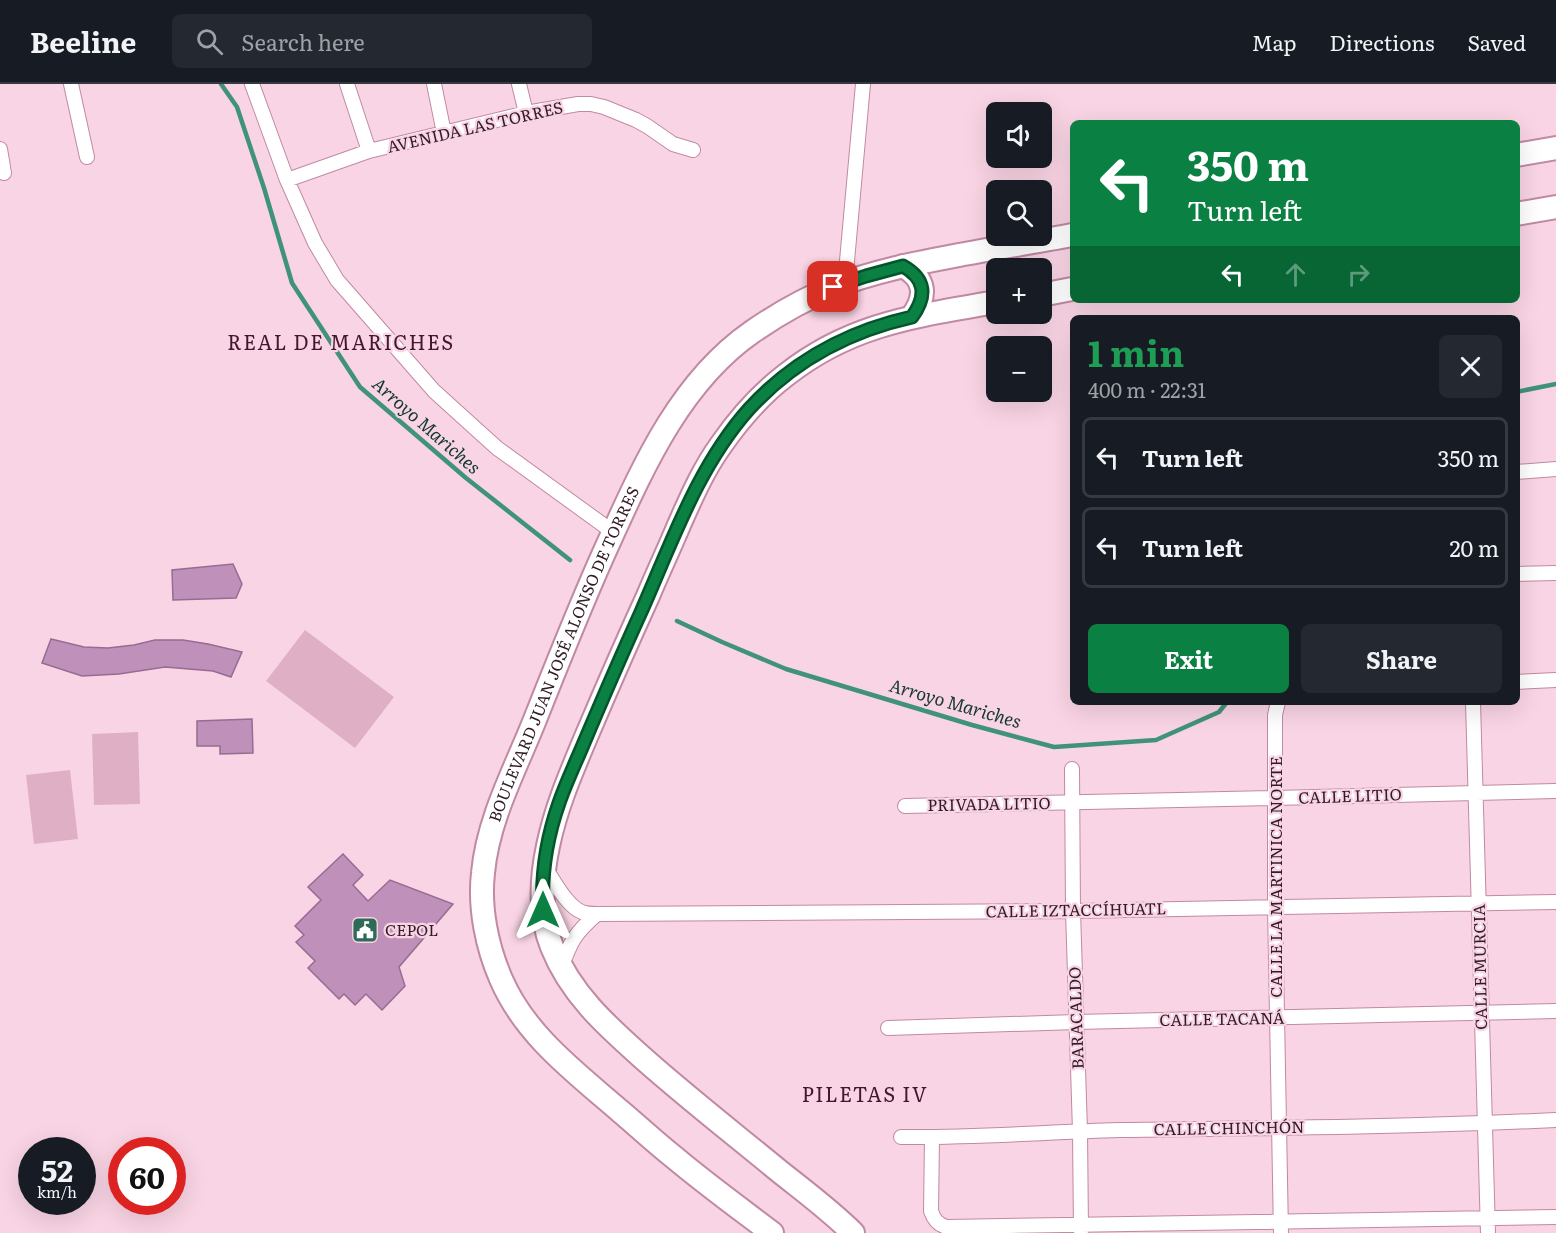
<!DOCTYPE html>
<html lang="en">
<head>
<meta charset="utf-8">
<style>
  :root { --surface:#171b24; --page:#242831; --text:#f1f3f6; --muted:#9ea1a6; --line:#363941; --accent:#0b8043 }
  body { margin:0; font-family:Literata,serif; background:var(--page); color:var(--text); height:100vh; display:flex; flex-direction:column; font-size:22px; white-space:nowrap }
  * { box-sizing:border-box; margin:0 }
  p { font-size:20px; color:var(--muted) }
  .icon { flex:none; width:33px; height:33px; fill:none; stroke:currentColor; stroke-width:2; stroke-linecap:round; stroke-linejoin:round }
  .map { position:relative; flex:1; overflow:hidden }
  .sheet { position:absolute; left:1070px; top:231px; width:450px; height:390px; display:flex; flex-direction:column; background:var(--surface); border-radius:9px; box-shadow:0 6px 24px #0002 }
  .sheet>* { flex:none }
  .banner { position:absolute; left:1070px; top:36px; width:450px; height:183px; border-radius:9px; box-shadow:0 6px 24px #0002; background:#0b8043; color:#fff; overflow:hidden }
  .buttons { position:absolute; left:986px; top:18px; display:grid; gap:12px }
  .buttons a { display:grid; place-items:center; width:66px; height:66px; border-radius:9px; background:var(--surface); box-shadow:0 6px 24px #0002; font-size:30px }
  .speed { position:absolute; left:18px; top:1053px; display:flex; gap:12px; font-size:30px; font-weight:700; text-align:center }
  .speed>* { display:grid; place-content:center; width:78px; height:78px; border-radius:50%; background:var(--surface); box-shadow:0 6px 24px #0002; line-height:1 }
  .speed small { font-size:15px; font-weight:400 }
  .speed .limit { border:9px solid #d22; background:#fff; color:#111 }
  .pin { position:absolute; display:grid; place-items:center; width:51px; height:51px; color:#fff; margin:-26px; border-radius:12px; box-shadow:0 3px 9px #0006 }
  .me { position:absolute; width:66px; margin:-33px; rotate:0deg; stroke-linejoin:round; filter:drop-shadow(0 0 4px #0008) }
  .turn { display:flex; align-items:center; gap:21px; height:126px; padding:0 18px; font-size:27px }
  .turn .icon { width:78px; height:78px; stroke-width:2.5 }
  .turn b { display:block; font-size:42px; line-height:51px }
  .lanes { display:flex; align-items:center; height:57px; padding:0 18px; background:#0003; justify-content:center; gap:30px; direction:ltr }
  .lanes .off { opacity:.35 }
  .round { display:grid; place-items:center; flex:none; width:63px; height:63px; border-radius:9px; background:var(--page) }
  .summary { display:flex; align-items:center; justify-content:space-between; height:102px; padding:0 18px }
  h1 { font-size:36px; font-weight:700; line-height:45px; color:#1e9e55 }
  .button { display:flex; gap:12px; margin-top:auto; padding:12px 18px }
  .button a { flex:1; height:69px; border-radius:9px; background:var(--accent); color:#fff; font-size:24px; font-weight:700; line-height:69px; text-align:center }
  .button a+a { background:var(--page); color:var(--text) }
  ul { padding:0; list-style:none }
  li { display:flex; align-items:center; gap:18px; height:81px; margin:0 12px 9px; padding:0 6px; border:3px solid var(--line); border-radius:9px }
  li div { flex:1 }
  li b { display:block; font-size:22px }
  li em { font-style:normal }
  header { display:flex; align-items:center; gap:36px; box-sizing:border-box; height:84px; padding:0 30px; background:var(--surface); border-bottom:2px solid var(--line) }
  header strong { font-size:28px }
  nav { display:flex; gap:33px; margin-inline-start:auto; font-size:21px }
  .search { width:420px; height:54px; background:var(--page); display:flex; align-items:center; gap:15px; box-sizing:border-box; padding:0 21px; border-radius:9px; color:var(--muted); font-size:22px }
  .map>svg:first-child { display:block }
  .green { fill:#dfb0c5 }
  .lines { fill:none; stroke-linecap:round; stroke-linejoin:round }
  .stream { stroke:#409379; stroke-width:4.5 }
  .building { fill:#bf91ba; stroke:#976b92; stroke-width:1.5 }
  .minor-casing { stroke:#c189a3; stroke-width:16 }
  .primary-casing { stroke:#c189a3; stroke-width:26 }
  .minor { stroke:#fff; stroke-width:14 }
  .primary { stroke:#fff; stroke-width:22 }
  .route-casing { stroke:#07532c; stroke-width:15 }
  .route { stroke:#0b8043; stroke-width:10 }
  .labels { text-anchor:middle; stroke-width:4.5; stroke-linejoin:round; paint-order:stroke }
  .street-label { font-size:16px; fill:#311b26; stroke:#f9d4e4 }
  .poi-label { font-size:16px; fill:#311b26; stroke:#f9d4e4; text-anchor:start }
  .water-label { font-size:18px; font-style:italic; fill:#13392d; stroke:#f9d4e4 }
  .quarter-label { font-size:20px; letter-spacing:1.5px; fill:#44162f; stroke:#f9d4e4 }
</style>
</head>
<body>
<header>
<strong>Beeline</strong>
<div class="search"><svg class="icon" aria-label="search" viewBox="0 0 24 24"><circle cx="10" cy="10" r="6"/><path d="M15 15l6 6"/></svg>Search here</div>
<nav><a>Map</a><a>Directions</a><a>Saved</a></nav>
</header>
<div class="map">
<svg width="1556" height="1149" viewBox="0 0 1556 1149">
  <rect width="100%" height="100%" fill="#f9d4e4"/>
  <!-- green -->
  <path class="green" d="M 305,546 L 394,613 L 355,664 L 266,597 Z
    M 138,648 L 140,720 L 94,721 L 92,650 Z
    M 70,686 L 78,755 L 34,760 L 26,691 Z"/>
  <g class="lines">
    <!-- stream -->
    <path class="stream" d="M 221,0 L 237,23 L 264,104 L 292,199 L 360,303 L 466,394 L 570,476
      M 1516,308 L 1556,300
      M 677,537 L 722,558 L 786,585 L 972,641 L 1054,663 L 1156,656 L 1219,628 L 1227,618"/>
  </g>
  <!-- building -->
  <path class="building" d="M 233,480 L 242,500 L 236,514 L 173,516 L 172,486 Z
    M 51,555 L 84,563 L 108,564 L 134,561 L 155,556 L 183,556 L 208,560 L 242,568 L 231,593 L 213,587 L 165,583 L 119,590 L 82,592 L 42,579 Z
    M 252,635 L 253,669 L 220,670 L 220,662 L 197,662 L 197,637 Z
    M 343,770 L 363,791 L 353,801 L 368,817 L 390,796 L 453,820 L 399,883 L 405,902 L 382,926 L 366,910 L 355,921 L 344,910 L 339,915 L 308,884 L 315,877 L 296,858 L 304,851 L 295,842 L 321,816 L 308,803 Z"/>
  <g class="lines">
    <defs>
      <path id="minor" d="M 71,0 L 87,73
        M 252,0 L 287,96 L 315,159 L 337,196 L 434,307 L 497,364 L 613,448
        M 347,0 L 369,67
        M 434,0 L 444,49
        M 519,0 L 526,29
        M 0,65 L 4,89
        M 287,96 L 369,67 L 526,29 L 578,20 L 591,20 L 604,23 L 636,36 L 647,42 L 673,60 L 693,66
        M 845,199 L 863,0
        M 1516,388 L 1556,385
        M 1516,490 L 1556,489
        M 1516,598 L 1556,596
        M 1278,618 L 1275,631 L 1275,822 L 1281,1149
        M 1473,618 L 1488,1149
        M 1072,685 L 1073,827 L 1080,1047 L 1081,1147
        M 905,722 L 1275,714 L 1556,707
        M 544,782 C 553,795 567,823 582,828 C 586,830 592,830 597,830 L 1073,827 L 1556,818
        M 561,884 C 571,857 574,850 597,830
        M 888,944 L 1076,938 L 1556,927
        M 901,1053 C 974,1054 1047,1048 1119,1046 C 1265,1044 1411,1043 1556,1036
        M 932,1054 L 931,1127 C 934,1136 938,1141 947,1143 L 1556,1133"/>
      <g id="primary">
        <path d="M 1516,71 L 1556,64"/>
        <path d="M 1516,130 L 1556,123"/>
        <path d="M 903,182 C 926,195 927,212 912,233"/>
        <path d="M 1041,211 L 1072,205"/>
        <path id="s1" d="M 772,1149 C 739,1124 706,1100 675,1074 C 656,1059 639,1043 620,1027 C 575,988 525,951 501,895 C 487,863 479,824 483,789 C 488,734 516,684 536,633 C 559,575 582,517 608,460 C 643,383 680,298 752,248 C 778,230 804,215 834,203 C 874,187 917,179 959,171 C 997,164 1035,158 1072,151"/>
        <path d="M 853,1149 C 830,1126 804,1107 779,1087 C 734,1050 688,1014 645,976 C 608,943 571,911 552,863 C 539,831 541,795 548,762 C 556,723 571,689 586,653 C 606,606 627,558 648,512 C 658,488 669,465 679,441 C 691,414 703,386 721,361 C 739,335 761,310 786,291 C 852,239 917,232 996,218"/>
      </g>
    </defs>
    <!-- minor casing -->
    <use href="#minor" class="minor-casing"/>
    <!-- primary casing -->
    <use href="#primary" class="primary-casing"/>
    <!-- minor -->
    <use href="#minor" class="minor"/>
    <!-- primary -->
    <use href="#primary" class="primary"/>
  </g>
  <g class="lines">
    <defs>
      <path id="route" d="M 543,826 C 541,790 547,753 559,719 C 566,699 575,680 583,661 C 602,616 621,572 641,528 C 672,458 698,382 749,325 C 793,277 849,247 912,233 C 927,212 926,195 903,182 L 866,192 L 833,203"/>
    </defs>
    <!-- route casing -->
    <use href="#route" class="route-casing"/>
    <!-- route -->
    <use href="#route" class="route"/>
  </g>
  <!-- icons -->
  <defs>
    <symbol id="civic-square" viewBox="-11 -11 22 22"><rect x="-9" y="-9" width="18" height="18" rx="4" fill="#2d6b58" stroke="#f9d4e4"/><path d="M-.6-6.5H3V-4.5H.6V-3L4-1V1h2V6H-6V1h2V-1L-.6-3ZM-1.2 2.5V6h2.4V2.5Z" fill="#fff"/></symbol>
  </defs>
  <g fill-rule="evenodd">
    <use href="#civic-square" x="350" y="831" width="30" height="30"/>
  </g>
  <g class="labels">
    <!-- street labels -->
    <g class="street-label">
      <text transform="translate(475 43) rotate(-13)" y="6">AVENIDA LAS TORRES</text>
      <text dy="6" stroke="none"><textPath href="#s1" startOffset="717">BOULEVARD JUAN JOSÉ ALONSO DE TORRES</textPath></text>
      <text transform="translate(1350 712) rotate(-2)" y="6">CALLE LITIO</text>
      <text transform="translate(989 720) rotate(-1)" y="6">PRIVADA LITIO</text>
      <text transform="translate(1276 793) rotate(-90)" y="6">CALLE LA MARTINICA NORTE</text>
      <text transform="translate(1076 826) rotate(-1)" y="6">CALLE IZTACCÍHUATL</text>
      <text transform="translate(1480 883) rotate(-91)" y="6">CALLE MURCIA</text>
      <text transform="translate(1076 934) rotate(-92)" y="6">BARACALDO</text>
      <text transform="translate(1222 935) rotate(-1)" y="6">CALLE TACANÁ</text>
      <text transform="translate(1229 1044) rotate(-1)" y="6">CALLE CHINCHÓN</text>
    </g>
    <!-- poi labels -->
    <g class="poi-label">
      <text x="385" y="852">CEPOL</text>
    </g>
    <!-- water labels -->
    <g class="water-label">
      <text transform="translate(426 342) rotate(41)" y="6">Arroyo Mariches</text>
      <text transform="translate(955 620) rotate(16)" y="6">Arroyo Mariches</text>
    </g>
    <!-- quarter labels -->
    <g class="quarter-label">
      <text x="341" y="266">REAL DE MARICHES</text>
      <text x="865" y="1018">PILETAS IV</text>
    </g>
  </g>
</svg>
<div class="buttons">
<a><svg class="icon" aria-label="sound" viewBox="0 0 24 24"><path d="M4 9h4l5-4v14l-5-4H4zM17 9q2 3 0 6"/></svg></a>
<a><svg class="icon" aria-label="search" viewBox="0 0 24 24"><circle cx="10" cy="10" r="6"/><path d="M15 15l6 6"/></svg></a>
<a>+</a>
<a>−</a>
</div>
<div class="speed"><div>52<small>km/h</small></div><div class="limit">60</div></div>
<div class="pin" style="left:833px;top:203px;background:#d93025"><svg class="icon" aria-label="arrive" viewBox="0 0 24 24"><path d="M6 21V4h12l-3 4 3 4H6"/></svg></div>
<svg class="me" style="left:543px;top:826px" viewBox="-20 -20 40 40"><path d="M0-17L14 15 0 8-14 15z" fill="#0b8043" stroke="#fff" stroke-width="4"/></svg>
<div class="banner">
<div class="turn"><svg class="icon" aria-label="left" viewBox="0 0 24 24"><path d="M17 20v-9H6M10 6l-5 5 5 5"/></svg><div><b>350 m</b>Turn left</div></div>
<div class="lanes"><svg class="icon" aria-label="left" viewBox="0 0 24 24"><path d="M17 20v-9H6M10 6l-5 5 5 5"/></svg><svg class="icon off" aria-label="ahead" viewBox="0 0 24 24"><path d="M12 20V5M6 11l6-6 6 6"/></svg><svg class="icon off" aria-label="right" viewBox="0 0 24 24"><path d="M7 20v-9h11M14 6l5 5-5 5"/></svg></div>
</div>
<section class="sheet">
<div class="summary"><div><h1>1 min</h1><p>400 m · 22:31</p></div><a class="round"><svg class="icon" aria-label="close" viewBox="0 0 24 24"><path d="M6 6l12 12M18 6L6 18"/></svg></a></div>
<ul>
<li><svg class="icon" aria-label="left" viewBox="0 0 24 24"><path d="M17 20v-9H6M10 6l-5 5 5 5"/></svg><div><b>Turn left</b></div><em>350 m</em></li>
<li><svg class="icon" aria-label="left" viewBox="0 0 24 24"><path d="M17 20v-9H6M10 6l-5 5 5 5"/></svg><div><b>Turn left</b></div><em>20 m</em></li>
</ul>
<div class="button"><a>Exit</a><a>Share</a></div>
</section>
</div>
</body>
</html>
